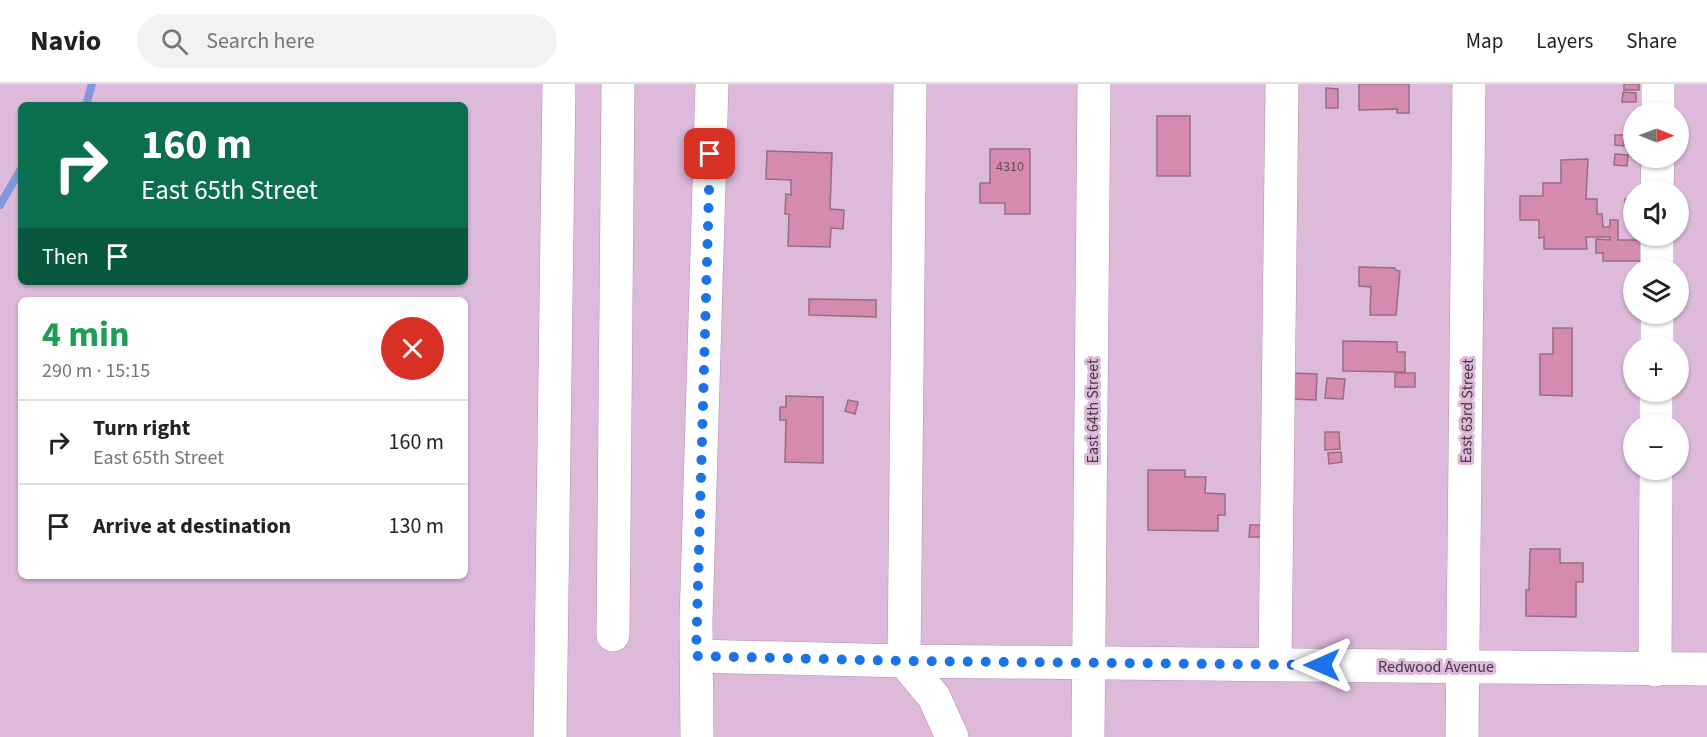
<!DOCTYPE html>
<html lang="en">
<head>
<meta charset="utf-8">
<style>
  :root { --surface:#fff; --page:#f2f2f2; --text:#222; --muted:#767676; --line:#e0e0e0 }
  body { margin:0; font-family:"Source Sans 3",sans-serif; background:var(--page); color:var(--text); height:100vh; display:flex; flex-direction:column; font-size:22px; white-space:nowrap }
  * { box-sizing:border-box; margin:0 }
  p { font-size:20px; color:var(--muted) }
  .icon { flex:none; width:33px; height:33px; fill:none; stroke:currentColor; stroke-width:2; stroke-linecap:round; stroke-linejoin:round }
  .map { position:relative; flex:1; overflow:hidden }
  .drawer { position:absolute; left:18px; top:213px; width:450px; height:282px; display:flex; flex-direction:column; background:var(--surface); border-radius:9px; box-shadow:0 2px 4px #0004 }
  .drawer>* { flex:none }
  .guide { position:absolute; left:18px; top:18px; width:450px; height:183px; border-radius:9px; box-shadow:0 2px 4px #0004; background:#0b6e4f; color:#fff; overflow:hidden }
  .needle { width:39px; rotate:91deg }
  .tools { position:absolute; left:1623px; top:18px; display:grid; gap:12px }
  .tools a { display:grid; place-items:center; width:66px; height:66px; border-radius:50%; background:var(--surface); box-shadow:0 2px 4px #0004; font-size:30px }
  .pin { position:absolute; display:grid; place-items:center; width:51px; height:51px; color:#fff; margin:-26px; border-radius:12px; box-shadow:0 3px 9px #0006 }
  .me { position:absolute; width:66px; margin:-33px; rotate:270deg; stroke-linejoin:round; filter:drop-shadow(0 0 4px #0008) }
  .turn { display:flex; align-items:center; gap:21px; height:126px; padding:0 24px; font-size:27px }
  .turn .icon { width:78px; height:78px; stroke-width:2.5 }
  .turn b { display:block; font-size:42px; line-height:51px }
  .then { display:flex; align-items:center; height:57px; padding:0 24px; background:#0003; gap:12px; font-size:22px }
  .round { display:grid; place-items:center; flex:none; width:63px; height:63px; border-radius:32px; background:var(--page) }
  .head { display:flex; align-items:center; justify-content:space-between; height:102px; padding:0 24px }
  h1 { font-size:36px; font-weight:700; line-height:45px; color:#1e9e55 }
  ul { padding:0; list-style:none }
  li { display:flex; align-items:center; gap:18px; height:84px; padding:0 24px; border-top:2px solid var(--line) }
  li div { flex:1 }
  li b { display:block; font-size:22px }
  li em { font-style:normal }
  header { display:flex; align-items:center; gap:36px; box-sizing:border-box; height:84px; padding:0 30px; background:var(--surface); border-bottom:2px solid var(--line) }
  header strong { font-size:28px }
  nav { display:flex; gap:33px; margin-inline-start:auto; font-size:21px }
  .search { width:420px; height:54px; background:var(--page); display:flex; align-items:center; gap:15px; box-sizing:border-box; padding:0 21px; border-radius:33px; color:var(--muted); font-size:22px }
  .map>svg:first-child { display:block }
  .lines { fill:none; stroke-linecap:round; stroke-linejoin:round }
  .stream { stroke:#8198dc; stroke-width:8 }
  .building { fill:#d58aaf; stroke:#966d81; stroke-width:1.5 }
  .minor-casing { stroke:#b290af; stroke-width:34 }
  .minor { stroke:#fff; stroke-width:33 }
  .route { stroke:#1a73e8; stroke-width:10; stroke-dasharray:0 18 }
  .labels { text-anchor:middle; stroke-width:6; stroke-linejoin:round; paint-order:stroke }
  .number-label { font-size:14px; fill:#694c5f }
  .street-label { font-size:16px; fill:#453744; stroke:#ddbada }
</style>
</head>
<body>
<header>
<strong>Navio</strong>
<div class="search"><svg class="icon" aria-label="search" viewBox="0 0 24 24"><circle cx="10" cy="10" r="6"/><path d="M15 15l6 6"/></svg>Search here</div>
<nav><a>Map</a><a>Layers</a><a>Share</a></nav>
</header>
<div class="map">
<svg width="1707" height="653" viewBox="0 0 1707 653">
  <rect width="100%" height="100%" fill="#ddbada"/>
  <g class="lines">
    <!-- stream -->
    <path class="stream" d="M 86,21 L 92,0
      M 0,121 L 21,85"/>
  </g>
  <!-- building -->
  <path class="building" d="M 1359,0 L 1409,0 L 1409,29 L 1397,29 L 1397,25 L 1359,26 Z
    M 1624,0 L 1639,0 L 1639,6 L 1624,6 Z
    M 1326,4 L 1338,5 L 1338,24 L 1326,24 Z
    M 1623,8 L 1636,9 L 1636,18 L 1622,18 Z
    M 1157,32 L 1190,32 L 1190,92 L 1157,92 Z
    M 1615,51 L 1624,51 L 1624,62 L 1615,61 Z
    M 990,65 L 1030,65 L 1030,130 L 1005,130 L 1005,119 L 980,119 L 980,99 L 990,99 Z
    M 767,67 L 832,69 L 830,125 L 844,126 L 843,145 L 831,144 L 830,163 L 788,162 L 789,130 L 785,130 L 786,110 L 791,111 L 791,96 L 766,95 Z
    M 1615,70 L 1628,71 L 1627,82 L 1614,81 Z
    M 1588,75 L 1586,115 L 1597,115 L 1597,130 L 1602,130 L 1603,143 L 1610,143 L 1610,136 L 1618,136 L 1618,156 L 1644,156 L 1644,177 L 1603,177 L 1603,169 L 1596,169 L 1596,155 L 1610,156 L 1610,153 L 1586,153 L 1587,165 L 1544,165 L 1544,153 L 1539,154 L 1539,136 L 1520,136 L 1520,112 L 1543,112 L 1543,99 L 1561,99 L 1561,76 Z
    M 1625,115 L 1634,115 L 1634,144 L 1632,131 L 1625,132 Z
    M 1359,183 L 1395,184 L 1395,186 L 1400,187 L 1396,231 L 1370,231 L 1371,203 L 1359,202 Z
    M 809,215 L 876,216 L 876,233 L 809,231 Z
    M 1553,244 L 1572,244 L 1572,312 L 1540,311 L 1540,270 L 1553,270 Z
    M 1343,257 L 1397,258 L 1397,268 L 1405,268 L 1405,288 L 1343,287 Z
    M 1292,289 L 1317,290 L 1316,316 L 1291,315 Z
    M 1395,289 L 1415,289 L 1415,303 L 1395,303 Z
    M 1327,294 L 1345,295 L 1343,315 L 1325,314 Z
    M 786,312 L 823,313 L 823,379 L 785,378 L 786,336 L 780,336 L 780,323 L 786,323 Z
    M 848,316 L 858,318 L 855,330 L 845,327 Z
    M 1325,348 L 1339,348 L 1340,365 L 1325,366 Z
    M 1341,368 L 1342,378 L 1329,380 L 1328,369 Z
    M 1148,386 L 1185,386 L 1185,393 L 1206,393 L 1205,409 L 1225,410 L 1225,431 L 1218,431 L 1218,447 L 1148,446 Z
    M 1250,441 L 1265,441 L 1264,453 L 1249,453 Z
    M 1530,465 L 1560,465 L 1560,479 L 1583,479 L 1583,498 L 1576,498 L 1576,533 L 1526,532 L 1526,506 L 1529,506 Z"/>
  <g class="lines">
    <defs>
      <path id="minor" d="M 910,0 L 904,577 L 934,613 L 952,653
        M 1658,28 L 1658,0
        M 1657,106 L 1658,74
        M 1657,184 L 1657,152
        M 1657,262 L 1657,230
        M 1656,340 L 1656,308
        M 613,551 L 618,0
        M 696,572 L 904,577 L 1707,585
        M 1275,581 L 1282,0
        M 1655,586 L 1656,386
        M 550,653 L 559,0
        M 697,653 L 696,537 L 712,0
        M 1088,653 L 1094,0
        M 1462,653 L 1469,0"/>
    </defs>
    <!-- minor casing -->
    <use href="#minor" class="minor-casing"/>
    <!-- minor -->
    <use href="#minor" class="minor"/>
  </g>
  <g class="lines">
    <!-- route -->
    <path class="route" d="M 710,70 L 696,572 L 904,577 L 1322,581"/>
  </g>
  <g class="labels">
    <!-- number labels -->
    <g class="number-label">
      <text x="1010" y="87">4310</text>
    </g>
    <!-- street labels -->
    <g class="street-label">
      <text transform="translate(1092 327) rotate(-90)" y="6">East 64th Street</text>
      <text transform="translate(1466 327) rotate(-89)" y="6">East 63rd Street</text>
      <text x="1436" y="588">Redwood Avenue</text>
    </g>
  </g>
</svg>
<div class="tools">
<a><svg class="needle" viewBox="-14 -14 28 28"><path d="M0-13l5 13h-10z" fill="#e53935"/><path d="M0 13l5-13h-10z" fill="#767676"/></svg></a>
<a><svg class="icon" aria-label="sound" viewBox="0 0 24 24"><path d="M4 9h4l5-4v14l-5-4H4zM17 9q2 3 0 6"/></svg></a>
<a><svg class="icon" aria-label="layers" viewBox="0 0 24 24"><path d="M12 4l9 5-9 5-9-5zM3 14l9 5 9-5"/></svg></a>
<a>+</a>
<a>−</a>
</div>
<div class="pin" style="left:710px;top:70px;background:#d93025"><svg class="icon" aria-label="arrive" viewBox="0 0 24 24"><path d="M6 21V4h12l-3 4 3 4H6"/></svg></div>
<svg class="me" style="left:1322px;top:581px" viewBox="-20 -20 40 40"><path d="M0-17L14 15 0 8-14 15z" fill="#1a73e8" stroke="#fff" stroke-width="4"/></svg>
<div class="guide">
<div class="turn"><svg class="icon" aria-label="right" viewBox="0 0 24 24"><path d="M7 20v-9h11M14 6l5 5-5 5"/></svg><div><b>160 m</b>East 65th Street</div></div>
<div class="then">Then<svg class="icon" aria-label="arrive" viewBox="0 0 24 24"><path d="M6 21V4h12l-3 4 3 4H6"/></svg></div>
</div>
<section class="drawer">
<div class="head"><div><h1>4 min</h1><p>290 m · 15:15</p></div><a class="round" style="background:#d93025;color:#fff"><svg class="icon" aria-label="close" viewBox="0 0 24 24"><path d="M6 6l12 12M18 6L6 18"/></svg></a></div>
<ul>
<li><svg class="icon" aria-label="right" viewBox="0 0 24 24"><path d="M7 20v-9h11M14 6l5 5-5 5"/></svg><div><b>Turn right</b><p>East 65th Street</p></div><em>160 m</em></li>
<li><svg class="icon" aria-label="arrive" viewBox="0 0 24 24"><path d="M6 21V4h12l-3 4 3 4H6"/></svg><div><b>Arrive at destination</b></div><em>130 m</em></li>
</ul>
</section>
</div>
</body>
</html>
